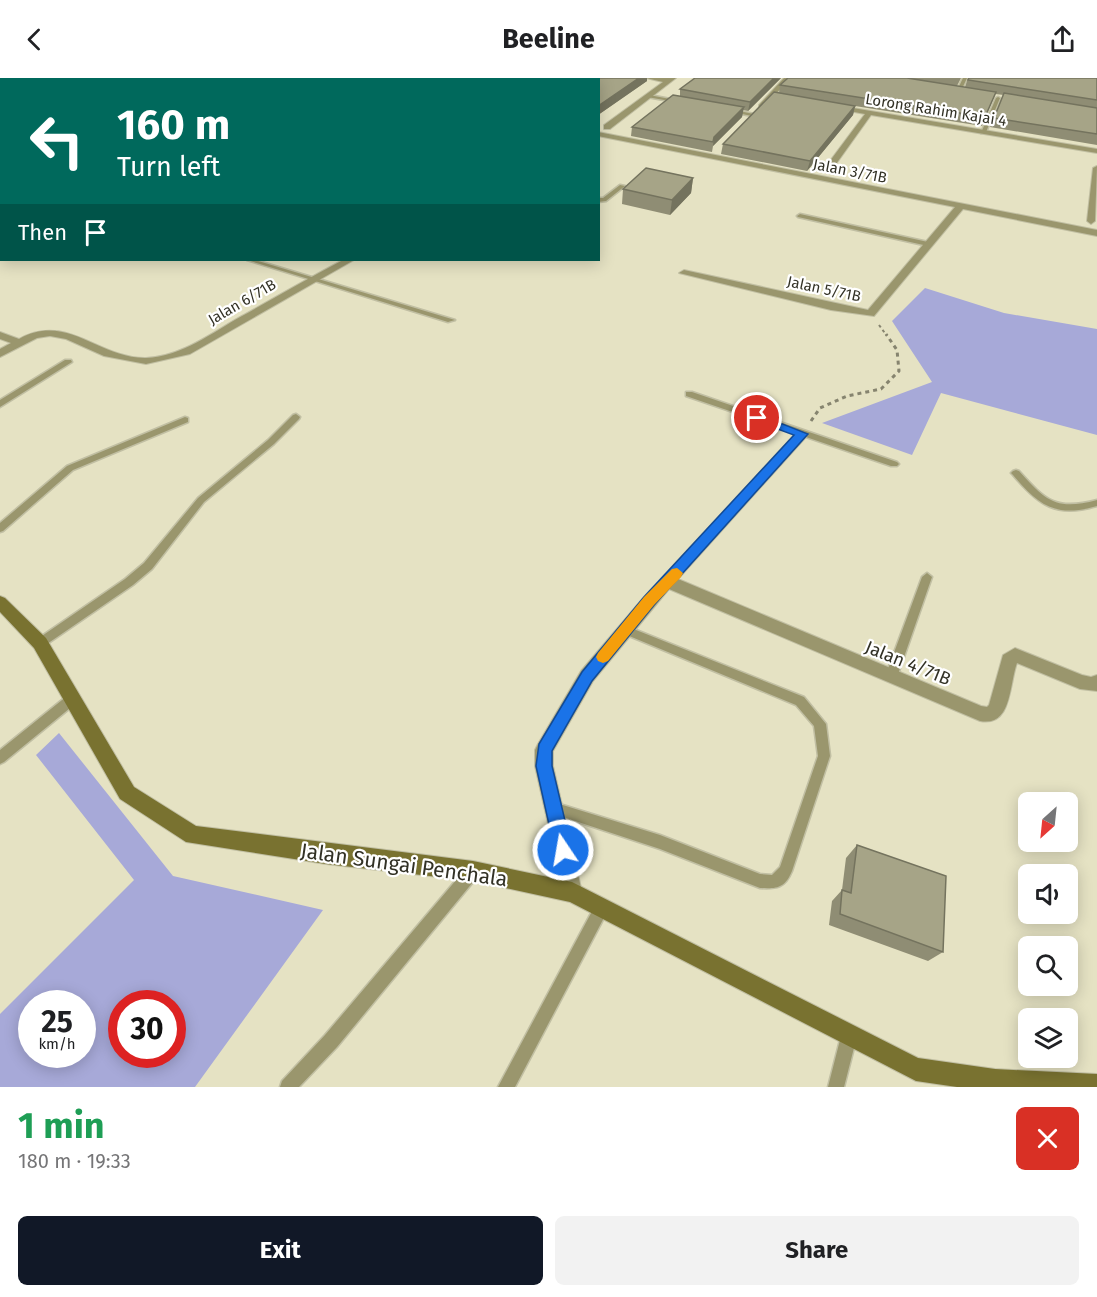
<!DOCTYPE html>
<html lang="en">
<head>
<meta charset="utf-8">
<style>
  :root { --surface:#fff; --page:#f2f2f2; --text:#202124; --muted:#757577; --accent:#111827 }
  body { margin:0; font-family:"Fira Sans",sans-serif; background:var(--page); color:var(--text); height:100vh; display:flex; flex-direction:column; font-size:22px; white-space:nowrap }
  * { box-sizing:border-box; margin:0 }
  p { font-size:20px; color:var(--muted) }
  .icon { flex:none; width:33px; height:33px; fill:none; stroke:currentColor; stroke-width:2; stroke-linecap:round; stroke-linejoin:round }
  .map { position:relative; height:1009px; overflow:hidden }
  .sheet { display:flex; flex-direction:column; background:var(--surface); flex:1 }
  .sheet>* { flex:none }
  .hud { position:absolute; left:0px; top:0px; width:600px; height:183px; box-shadow:0 3px 15px #0003; background:#00695c; color:#fff; overflow:hidden }
  .needle { width:39px; rotate:207deg }
  .buttons { position:absolute; left:1018px; top:714px; display:grid; gap:12px }
  .buttons a { display:grid; place-items:center; width:60px; height:60px; border-radius:9px; background:var(--surface); box-shadow:0 3px 15px #0003; font-size:30px }
  .speed { position:absolute; left:18px; top:912px; display:flex; gap:12px; font-size:30px; font-weight:700; text-align:center }
  .speed>* { display:grid; place-content:center; width:78px; height:78px; border-radius:50%; background:var(--surface); box-shadow:0 3px 15px #0003; line-height:1 }
  .speed small { font-size:15px; font-weight:400 }
  .speed .limit { border:9px solid #d22; background:#fff; color:#111 }
  .pin { position:absolute; display:grid; place-items:center; width:51px; height:51px; color:#fff; margin:-26px; border:3px solid #fff; border-radius:50%; box-shadow:0 2px 6px #0007 }
  .me { position:absolute; width:66px; margin:-33px; rotate:348deg; stroke-linejoin:round; filter:drop-shadow(0 0 4px #0008) }
  .turn { display:flex; align-items:center; gap:21px; height:126px; padding:0 18px; font-size:27px }
  .turn .icon { width:78px; height:78px; stroke-width:2.5 }
  .turn b { display:block; font-size:42px; line-height:51px }
  .then { display:flex; align-items:center; height:57px; padding:0 18px; background:#0003; gap:12px; font-size:22px }
  .round { display:grid; place-items:center; flex:none; width:63px; height:63px; border-radius:9px; background:var(--page) }
  .summary { display:flex; align-items:center; justify-content:space-between; height:102px; padding:0 18px }
  h1 { font-size:36px; font-weight:700; line-height:45px; color:#1e9e55 }
  .button { display:flex; gap:12px; margin-top:auto; padding:12px 18px }
  .button a { flex:1; height:69px; border-radius:9px; background:var(--accent); color:#fff; font-size:24px; font-weight:700; line-height:69px; text-align:center }
  .button a+a { background:var(--page); color:var(--text) }
  header { display:flex; justify-content:space-between; align-items:center; height:78px; padding:0 18px; background:var(--surface); font-size:27px; font-weight:700 }
  .map>svg:first-child { display:block }
  .forest { fill:#a7a9d8; fill-rule:evenodd }
  .lines { fill:none; stroke-linecap:round; stroke-linejoin:round }
  .lane-casing { stroke:#c1bfa3; stroke-width:3 }
  .street-casing { stroke:#c1bfa3; stroke-width:2 }
  .secondary-casing { stroke:#c1bfa3; stroke-width:2 }
  .path-far1 { stroke:#86846f; stroke-width:2; stroke-dasharray:3 3; stroke-linecap:butt }
  .path { stroke:#86846f; stroke-width:3; stroke-dasharray:4 4; stroke-linecap:butt }
  .lane { fill:#9a966d; fill-rule:evenodd }
  .street { fill:#9a966d; fill-rule:evenodd }
  .secondary { fill:#797230; fill-rule:evenodd }
  .wall { fill:#8f8d74 }
  .shaded-wall { fill:#74735e }
  .building { fill:#a6a487; stroke:#74735e; stroke-width:1.5 }
  .route { fill:#1a73e8; stroke:#114b97; stroke-width:1.5 }
  .slow { fill:#f59e0b }
  .labels { text-anchor:middle; stroke-width:4.5; stroke-linejoin:round; paint-order:stroke }
  .far-street-label { font-size:15px; fill:#323125; stroke:#fff }
  .street-label { font-size:18px; fill:#323125; stroke:#fff }
  .near-street-label { font-size:21px; fill:#323125; stroke:#fff }
</style>
</head>
<body>
<header><svg class="icon" aria-label="back" viewBox="0 0 24 24"><path d="M15 5l-7 7 7 7"/></svg>Beeline<svg class="icon" aria-label="share" viewBox="0 0 24 24"><path d="M12 15V3M7 8l5-5 5 5M5 13v7h14v-7"/></svg></header>
<div class="map">
<svg width="1097" height="1009" viewBox="0 0 1097 1009">
  <rect width="100%" height="100%" fill="#e5e2c3"/>
  <!-- forest -->
  <path class="forest" d="M 925,210 L 1004,235 L 1097,251 L 1097,357 L 941,315 L 912,377 L 822,345 L 932,304 L 892,243 Z
    M 59,655 L 173,798 L 323,832 L 195,1009 L 0,1009 L 0,936 L 134,802 L 36,677 ZM 32,926 L 82,926 L 82,976 L 32,976 ZM 122,926 L 172,926 L 172,976 L 122,976 Z"/>
  <g class="lines">
    <defs>
      <path id="lane" d="M 963,0 L 967,0 L 960,15 L 956,15 Z
        M 649,17 L 681,23 L 683,24 L 681,25 L 647,19 Z
        M 998,19 L 1000,20 L 986,54 L 981,55 L 996,20 Z
        M 729,31 L 754,36 L 754,37 L 752,38 L 727,33 Z
        M 0,40 L 2,40 L 2,42 L 0,42 Z
        M 0,104 L 2,105 L 2,109 L 0,108 Z
        M 620,107 L 625,108 L 606,123 L 598,124 L 598,120 L 603,120 Z
        M 800,136 L 928,164 L 931,166 L 928,168 L 798,139 L 797,138 Z
        M 247,182 L 255,182 L 455,242 L 448,244 Z
        M 65,282 L 71,282 L 72,284 L 0,329 L 0,322 Z
        M 686,314 L 692,314 L 897,384 L 899,386 L 897,388 L 891,388 L 686,318 Z
        M 296,336 L 300,339 L 299,341 L 274,366 L 204,424 L 152,491 L 133,507 L 44,568 L 40,570 L 36,568 L 34,565 L 36,562 L 125,501 L 144,485 L 198,420 L 268,362 L 293,337 Z
        M 185,339 L 188,340 L 188,344 L 73,392 L 3,453 L 0,454 L 0,445 L 67,388 Z
        M 1016,392 L 1019,393 C 1046,423 1056,433 1097,422 L 1097,428 C 1056,440 1039,428 1013,397 L 1011,395 L 1013,393 Z
        M 927,495 L 932,499 L 897,599 L 895,602 L 891,604 L 887,602 L 885,599 L 922,499 Z
        M 626,548 L 804,619 L 826,646 L 830,678 L 792,793 C 785,810 777,811 760,810 L 660,771 L 548,734 L 546,730 L 548,726 L 553,724 L 660,757 L 760,796 L 772,797 L 780,789 L 818,678 L 814,648 L 796,627 L 622,555 L 620,552 L 622,549 Z
        M 71,617 L 75,618 L 77,622 L 75,626 L 4,684 L 0,686 L 0,672 L 67,618 Z
        M 473,786 L 478,788 L 480,793 L 478,798 L 337,969 L 299,1009 L 280,1009 L 282,1003 L 325,957 L 468,788 Z
        M 602,822 L 607,824 L 609,829 L 607,834 L 515,1009 L 498,1009 L 597,824 Z
        M 849,950 L 855,952 L 857,958 L 844,1009 L 828,1009 L 841,958 L 843,952 Z"/>
      <path id="street" d="M 0,0 L 4,2 L 2,2 L 2,5 Z
        M 271,0 L 279,0 L 269,2 Z
        M 312,0 L 325,2 L 313,2 Z
        M 646,0 L 676,0 L 610,51 L 604,51 L 604,47 L 663,4 Z
        M 784,0 L 791,0 L 763,29 L 759,29 L 759,27 Z
        M 835,27 L 1097,71 L 1097,75 L 871,37 L 831,93 L 828,93 L 824,91 L 865,36 L 833,30 Z
        M 598,54 L 1097,152 L 1097,158 L 963,131 L 874,238 L 831,232 L 679,195 L 684,192 L 868,232 L 955,129 L 598,58 Z
        M 1097,88 L 1095,143 L 1091,146 L 1087,143 L 1093,90 Z
        M 0,112 L 2,112 L 0,118 Z
        M 343,182 L 354,182 L 190,276 L 146,286 L 104,278 L 66,261 L 50,258 L 37,260 L 0,279 L 0,271 L 11,265 L 0,261 L 0,254 L 19,261 C 67,234 99,281 146,280 C 181,279 213,254 242,238 C 276,219 309,200 343,182 Z
        M 802,352 L 808,356 L 806,359 L 678,501 L 981,628 L 987,629 L 989,627 L 1003,577 L 1015,570 L 1082,597 L 1091,599 L 1097,597 L 1097,613 L 1080,611 L 1017,585 C 1009,607 1012,649 980,643 L 669,511 L 593,603 L 553,673 L 553,688 L 582,814 L 579,821 L 572,824 L 565,821 L 535,688 L 535,672 L 538,666 L 581,593 L 644,519 L 798,353 Z"/>
      <path id="secondary" d="M 0,518 L 5,520 L 46,560 L 134,709 L 196,748 L 473,783 L 572,804 L 918,980 L 995,991 L 1097,996 L 1097,1009 L 957,1009 L 916,1003 L 570,824 L 473,803 L 326,786 L 186,764 L 120,721 L 34,570 L 0,534 Z"/>
    </defs>
    <!-- lane casing -->
    <use href="#lane" class="lane-casing"/>
    <!-- street casing -->
    <use href="#street" class="street-casing"/>
    <!-- secondary casing -->
    <use href="#secondary" class="secondary-casing"/>
    <!-- path-far1 -->
    <path class="path-far1" d="M 879,247 L 887,258"/>
    <!-- path -->
    <path class="path" d="M 811,343 L 820,330 L 847,318 L 881,311 L 899,293 L 897,272 L 886,256"/>
    <!-- lane -->
    <use href="#lane" class="lane"/>
    <!-- street -->
    <use href="#street" class="street"/>
    <!-- secondary -->
    <use href="#secondary" class="secondary"/>
  </g>
  <!-- wall -->
  <path class="wall" d="M 341,0 L 647,0 L 647,3 L 598,37 L 598,2 L 349,2 Z
    M 781,0 L 748,33 L 743,32 L 742,39 L 713,68 L 712,74 L 631,58 L 632,49 L 680,18 L 680,11 Z
    M 788,0 L 961,0 L 957,8 L 965,9 L 968,0 L 1097,0 L 1097,67 L 990,49 L 1004,17 L 995,16 L 982,48 L 855,28 L 853,37 L 807,93 L 721,76 L 723,66 L 779,15 L 780,7 Z
    M 693,100 L 691,115 L 670,137 L 622,126 L 623,111 Z
    M 857,767 L 943,874 L 928,883 L 829,847 L 832,823 L 842,812 L 846,780 Z"/>
  <!-- shaded-wall -->
  <path class="shaded-wall" d="M 639,0 L 647,0 L 647,3 L 598,37 L 598,28 Z
    M 774,0 L 781,0 L 748,33 L 750,24 Z
    M 855,28 L 853,37 L 807,93 L 810,83 Z
    M 744,29 L 742,39 L 713,68 L 714,59 Z
    M 693,100 L 691,115 L 670,137 L 672,122 Z"/>
  <!-- building -->
  <path class="building" d="M 385,0 L 639,0 L 598,28 L 598,2 L 393,2 Z
    M 695,0 L 774,0 L 750,24 L 680,11 Z
    M 788,0 L 907,0 L 996,14 L 985,39 L 780,7 Z
    M 969,0 L 1097,0 L 1097,22 L 968,2 Z
    M 774,14 L 855,28 L 810,83 L 723,66 Z
    M 1004,15 L 1097,30 L 1097,56 L 994,40 Z
    M 673,17 L 744,29 L 714,59 L 713,64 L 632,49 Z
    M 646,90 L 693,100 L 672,122 L 623,111 Z
    M 857,767 L 946,798 L 943,874 L 840,836 L 842,812 L 851,815 Z"/>
  <!-- route -->
  <path class="route" d="M 757,336 L 808,356 L 654,527 L 592,603 L 552,673 L 552,688 L 572,772 L 569,778 L 563,780 L 556,778 L 536,688 L 539,666 L 582,594 L 644,519 L 794,357 L 753,342 L 751,340 Z"/>
  <!-- slow -->
  <path class="slow" d="M 677,490 L 683,495 L 681,499 L 654,527 L 608,583 L 603,585 L 598,583 L 596,579 L 598,575 L 644,519 L 672,491 Z"/>
  <g class="labels">
    <!-- far-street labels -->
    <g class="far-street-label">
      <text transform="translate(936 32) rotate(9)" y="5">Lorong Rahim Kajai 4</text>
      <text transform="translate(850 93) rotate(11)" y="5">Jalan 3/71B</text>
      <text transform="translate(824 211) rotate(12)" y="5">Jalan 5/71B</text>
      <text transform="translate(242 224) rotate(-30)" y="5">Jalan 6/71B</text>
    </g>
    <!-- street labels -->
    <g class="street-label">
      <text transform="translate(908 585) rotate(22)" y="6">Jalan 4/71B</text>
    </g>
    <!-- near-street labels -->
    <g class="near-street-label">
      <text transform="translate(404 787) rotate(8)" y="7">Jalan Sungai Penchala</text>
    </g>
  </g>
</svg>
<div class="buttons">
<a><svg class="needle" viewBox="-14 -14 28 28"><path d="M0-13l5 13h-10z" fill="#e53935"/><path d="M0 13l5-13h-10z" fill="#757577"/></svg></a>
<a><svg class="icon" aria-label="sound" viewBox="0 0 24 24"><path d="M4 9h4l5-4v14l-5-4H4zM17 9q2 3 0 6"/></svg></a>
<a><svg class="icon" aria-label="search" viewBox="0 0 24 24"><circle cx="10" cy="10" r="6"/><path d="M15 15l6 6"/></svg></a>
<a><svg class="icon" aria-label="layers" viewBox="0 0 24 24"><path d="M12 4l9 5-9 5-9-5zM3 14l9 5 9-5"/></svg></a>
</div>
<div class="speed"><div>25<small>km/h</small></div><div class="limit">30</div></div>
<div class="pin" style="left:757px;top:340px;background:#d93025"><svg class="icon" aria-label="arrive" viewBox="0 0 24 24"><path d="M6 21V4h12l-3 4 3 4H6"/></svg></div>
<svg class="me" style="left:563px;top:772px" viewBox="-20 -20 40 40"><circle r="17" fill="#1a73e8" stroke="#fff" stroke-width="3"/><path d="M0-11L8 9 0 5-8 9z" fill="#fff"/></svg>
<div class="hud">
<div class="turn"><svg class="icon" aria-label="left" viewBox="0 0 24 24"><path d="M17 20v-9H6M10 6l-5 5 5 5"/></svg><div><b>160 m</b>Turn left</div></div>
<div class="then">Then<svg class="icon" aria-label="arrive" viewBox="0 0 24 24"><path d="M6 21V4h12l-3 4 3 4H6"/></svg></div>
</div>
</div>
<section class="sheet">
<div class="summary"><div><h1>1 min</h1><p>180 m · 19:33</p></div><a class="round" style="background:#d93025;color:#fff"><svg class="icon" aria-label="close" viewBox="0 0 24 24"><path d="M6 6l12 12M18 6L6 18"/></svg></a></div>
<div class="button"><a>Exit</a><a>Share</a></div>
</section>
</body>
</html>
